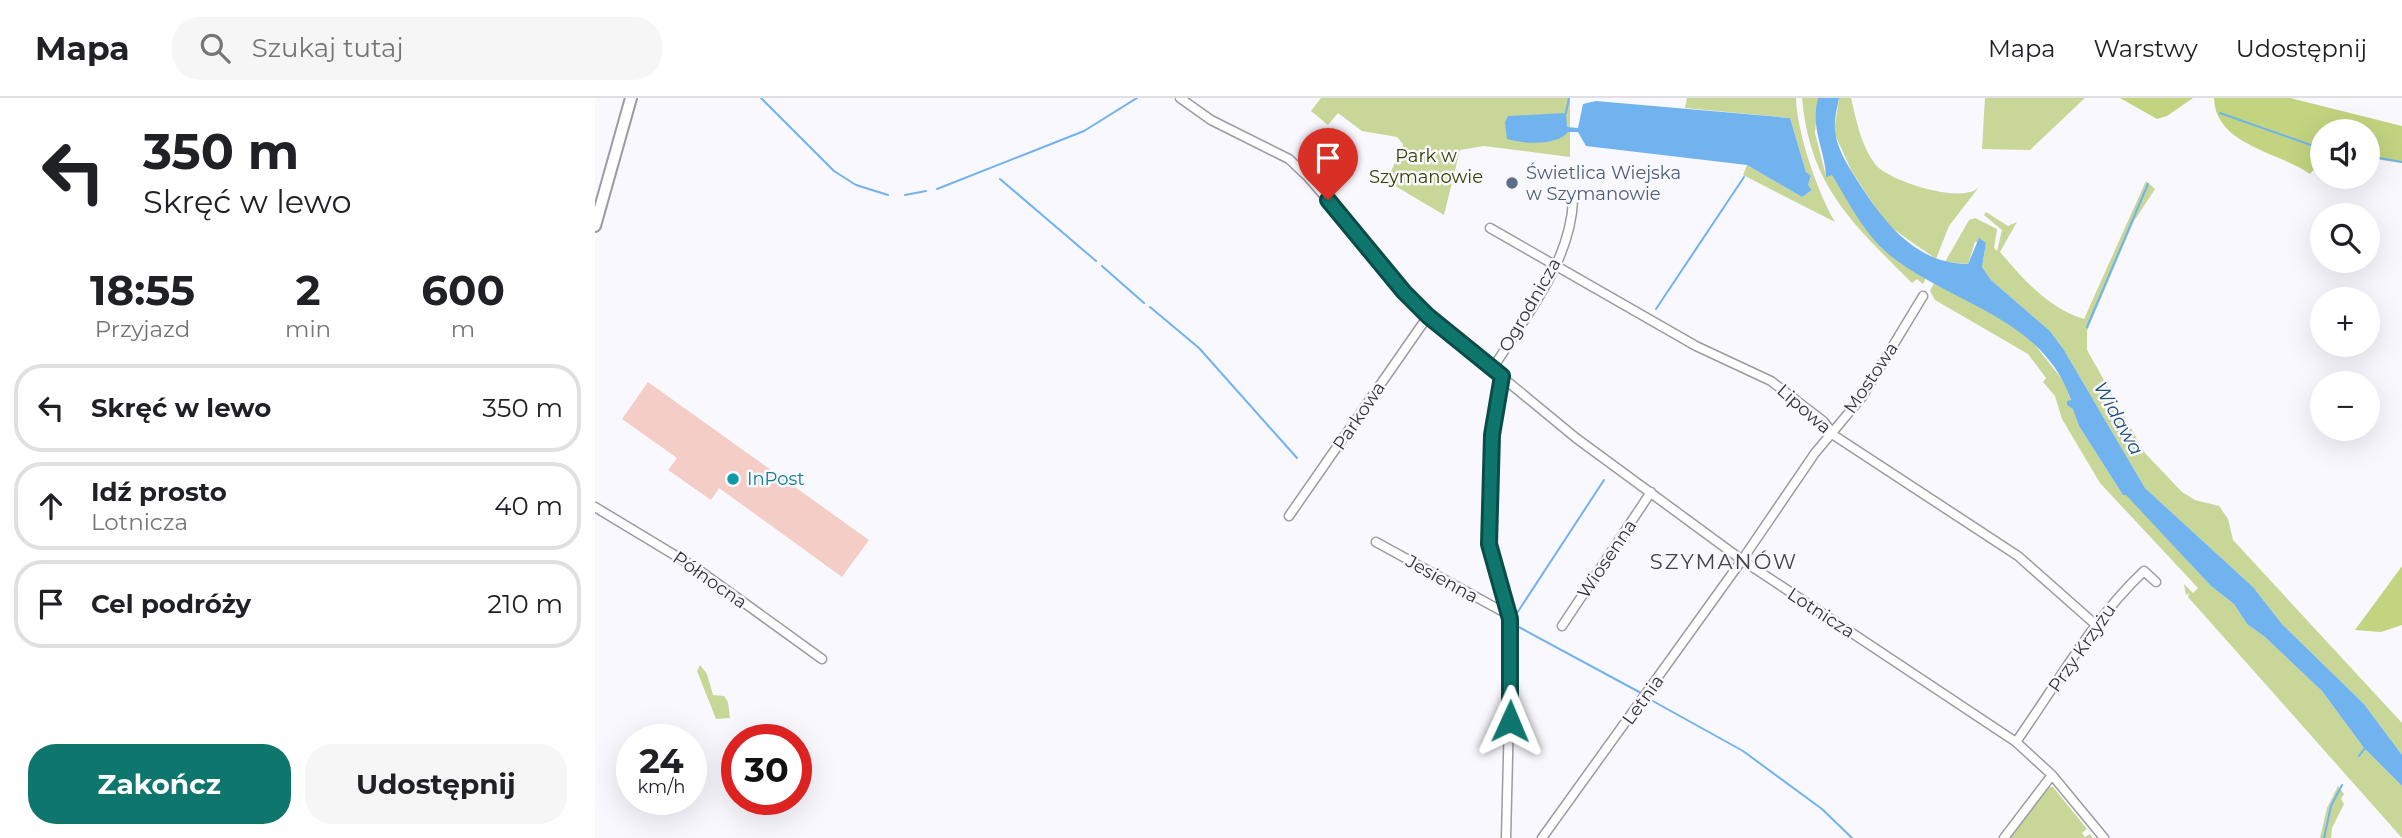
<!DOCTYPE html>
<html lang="pl">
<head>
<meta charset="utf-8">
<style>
  :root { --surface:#fff; --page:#f6f6f6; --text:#202124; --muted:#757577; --line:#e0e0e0; --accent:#0f766e }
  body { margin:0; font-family:Montserrat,sans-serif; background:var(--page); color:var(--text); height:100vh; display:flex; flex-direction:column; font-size:26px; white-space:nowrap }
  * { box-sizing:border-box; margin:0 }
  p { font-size:23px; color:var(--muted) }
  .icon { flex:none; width:38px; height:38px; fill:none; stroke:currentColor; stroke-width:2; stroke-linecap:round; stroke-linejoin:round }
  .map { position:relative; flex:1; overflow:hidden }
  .side { display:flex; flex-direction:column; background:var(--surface); width:595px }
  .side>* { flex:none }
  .hud { background:#fff; color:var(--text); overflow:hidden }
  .fabs { position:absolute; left:1715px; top:21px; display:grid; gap:14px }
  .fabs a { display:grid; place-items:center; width:70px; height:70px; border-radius:50%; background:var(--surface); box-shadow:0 7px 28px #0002; font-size:35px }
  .speed { position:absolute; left:21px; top:626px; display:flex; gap:14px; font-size:35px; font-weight:700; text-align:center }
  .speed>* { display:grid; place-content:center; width:91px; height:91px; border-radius:50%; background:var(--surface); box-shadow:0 7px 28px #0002; line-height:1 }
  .speed small { font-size:18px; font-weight:400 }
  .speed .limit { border:10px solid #d22; background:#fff; color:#111 }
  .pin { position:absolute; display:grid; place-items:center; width:60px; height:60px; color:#fff; margin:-72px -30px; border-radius:50% 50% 50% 0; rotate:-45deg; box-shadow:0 0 7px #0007 }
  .pin .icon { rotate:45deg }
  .me { position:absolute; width:77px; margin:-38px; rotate:1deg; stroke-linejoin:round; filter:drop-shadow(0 0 5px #0008) }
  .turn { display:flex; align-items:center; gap:24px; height:147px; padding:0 28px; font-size:32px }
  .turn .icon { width:91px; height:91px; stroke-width:2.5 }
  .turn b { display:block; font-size:49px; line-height:60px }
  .eta { display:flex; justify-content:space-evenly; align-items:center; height:119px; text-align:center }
  .eta b { font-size:42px; font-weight:700; line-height:49px }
  .action { display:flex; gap:14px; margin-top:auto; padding:14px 28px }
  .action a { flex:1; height:80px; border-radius:28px; background:var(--accent); color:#fff; font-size:28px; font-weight:700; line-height:80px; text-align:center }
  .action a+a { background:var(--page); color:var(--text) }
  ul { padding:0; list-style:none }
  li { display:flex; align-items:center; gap:21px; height:88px; margin:0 14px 10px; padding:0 14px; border:4px solid var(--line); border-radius:28px }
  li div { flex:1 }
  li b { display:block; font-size:26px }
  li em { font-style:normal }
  header { display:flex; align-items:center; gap:42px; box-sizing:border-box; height:98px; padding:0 35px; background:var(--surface); border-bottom:2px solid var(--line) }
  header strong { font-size:33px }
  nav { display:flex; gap:38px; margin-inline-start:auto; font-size:24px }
  .search { width:490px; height:63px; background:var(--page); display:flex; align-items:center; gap:18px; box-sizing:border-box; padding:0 24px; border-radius:28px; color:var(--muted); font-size:26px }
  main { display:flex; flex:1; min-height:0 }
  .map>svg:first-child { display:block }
  .green { fill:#c8d698 }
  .forest { fill:#c2d47f }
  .water { fill:#70b3ef }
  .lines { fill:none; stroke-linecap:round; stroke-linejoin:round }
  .stream { stroke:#70b3ef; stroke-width:2 }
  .building { fill:#f3cdc6 }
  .minor-casing { stroke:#9c9ba0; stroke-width:11 }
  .secondary-casing { stroke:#9c9ba0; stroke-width:14 }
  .minor { stroke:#fff; stroke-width:8 }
  .secondary { stroke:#fff; stroke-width:10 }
  .route-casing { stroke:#0a4d48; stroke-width:18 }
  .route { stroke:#0f766e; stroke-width:12 }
  .service-dot { fill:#5c6f8a; stroke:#f9f8fe; stroke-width:2.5 }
  .culture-dot { fill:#0f9aa8; stroke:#f9f8fe; stroke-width:2.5 }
  .labels { text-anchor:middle; stroke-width:5; stroke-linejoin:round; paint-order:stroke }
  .park-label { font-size:18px; fill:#364000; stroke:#f9f8fe }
  .service-label { font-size:18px; fill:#4e5e75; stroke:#f9f8fe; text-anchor:start }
  .street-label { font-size:18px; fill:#343436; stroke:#f9f8fe }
  .culture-label { font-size:18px; fill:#0d838f; stroke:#f9f8fe; text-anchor:start }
  .water-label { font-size:19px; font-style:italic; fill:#215078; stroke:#f9f8fe }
  .quarter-label { font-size:21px; letter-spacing:2px; fill:#434247; stroke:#f9f8fe }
</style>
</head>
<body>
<header>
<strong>Mapa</strong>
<div class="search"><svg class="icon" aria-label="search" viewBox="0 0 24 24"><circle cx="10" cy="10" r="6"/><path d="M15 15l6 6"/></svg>Szukaj tutaj</div>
<nav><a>Mapa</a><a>Warstwy</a><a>Udostępnij</a></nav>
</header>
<main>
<section class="side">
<div class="hud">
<div class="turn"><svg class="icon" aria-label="left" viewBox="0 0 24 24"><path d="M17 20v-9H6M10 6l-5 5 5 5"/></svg><div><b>350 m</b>Skręć w lewo</div></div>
</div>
<div class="eta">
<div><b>18:55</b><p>Przyjazd</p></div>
<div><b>2</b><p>min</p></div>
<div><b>600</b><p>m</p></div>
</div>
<ul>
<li><svg class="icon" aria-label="left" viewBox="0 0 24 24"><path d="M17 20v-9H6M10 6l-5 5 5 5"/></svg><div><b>Skręć w lewo</b></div><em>350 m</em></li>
<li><svg class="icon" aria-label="ahead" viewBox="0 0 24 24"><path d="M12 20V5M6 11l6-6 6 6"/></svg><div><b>Idź prosto</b><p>Lotnicza</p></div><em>40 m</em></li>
<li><svg class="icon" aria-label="arrive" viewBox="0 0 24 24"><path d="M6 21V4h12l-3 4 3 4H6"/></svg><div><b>Cel podróży</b></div><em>210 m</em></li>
</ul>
<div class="action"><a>Zakończ</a><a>Udostępnij</a></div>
</section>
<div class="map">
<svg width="1807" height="740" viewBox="0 0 1807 740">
  <rect width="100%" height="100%" fill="#f9f8fe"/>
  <!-- green -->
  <path class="green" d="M 726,0 L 975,0 L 975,59 L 889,48 L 865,52 L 849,117 L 792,83 L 808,46 L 802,39 L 767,33 L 743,15 L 733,27 L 716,13 Z
    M 1092,0 L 1201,0 C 1202,35 1222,93 1240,124 L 1148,77 L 1152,67 L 1207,99 L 1217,92 L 1213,87 L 1216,79 L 1211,74 L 1195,20 L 1090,10 Z
    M 1207,0 L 1223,0 L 1220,35 L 1231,78 L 1237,76 C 1267,127 1280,150 1331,180 L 1328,186 L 1322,181 L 1317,185 C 1258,126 1215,89 1207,0 Z
    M 1244,0 L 1256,0 C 1261,21 1266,48 1280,66 C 1293,83 1368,107 1384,89 L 1354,128 L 1341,161 L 1291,126 L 1256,72 L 1239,34 Z
    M 1390,0 L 1490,0 L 1435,52 L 1387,51 Z
    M 1551,83 L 1560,91 L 1539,123 L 1492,233 L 1492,252 L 1550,355 L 1587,394 L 1600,402 L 1624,408 L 1633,421 L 1638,442 L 1807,625 L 1807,657 L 1769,606 L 1687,526 L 1658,489 L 1550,390 L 1469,252 L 1455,233 L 1396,182 L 1387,169 L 1391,145 L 1380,144 L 1373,166 L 1350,164 L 1374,122 L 1380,120 L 1402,131 L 1399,150 L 1402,153 L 1407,132 L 1389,117 L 1391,114 L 1413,128 L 1422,124 L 1405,154 C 1428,181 1454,211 1489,221 Z
    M 1339,185 L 1398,215 L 1432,237 L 1470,285 L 1484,328 L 1528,397 L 1531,396 L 1616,488 L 1639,506 L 1652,526 L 1670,539 L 1727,593 L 1769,650 L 1807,688 L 1807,740 L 1593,499 L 1594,495 L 1591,497 L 1589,486 L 1598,495 L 1603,490 L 1505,385 L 1467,321 L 1460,298 L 1448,284 L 1451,280 L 1433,256 L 1340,202 L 1335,193 Z
    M 105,567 L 112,576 L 118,597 L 129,598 L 133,604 L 135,620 L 121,621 L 102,573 Z
    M 1743,688 L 1749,696 L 1746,701 L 1749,706 L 1737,730 L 1736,740 L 1725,740 L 1732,710 Z
    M 1452,689 L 1458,689 L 1492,731 L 1487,735 L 1490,739 L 1495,736 L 1498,740 L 1416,740 Z"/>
  <!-- forest -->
  <path class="forest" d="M 1525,0 L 1598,0 L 1572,18 L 1562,21 Z
    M 1619,0 L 1695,0 L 1807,28 L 1807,65 L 1773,60 L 1773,33 L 1727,33 L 1727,62 L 1715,76 C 1684,54 1620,47 1619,0 Z
    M 1807,468 L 1807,527 L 1786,534 L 1760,532 Z"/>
  <!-- water -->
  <path class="water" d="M 1223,0 L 1244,0 C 1242,10 1239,22 1240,32 C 1241,49 1253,68 1262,82 C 1288,123 1320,166 1373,166 L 1384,140 L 1391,145 L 1387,169 L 1396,182 L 1455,233 L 1469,252 L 1550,390 L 1658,489 L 1687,526 L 1769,606 L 1807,657 L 1807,688 L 1769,650 L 1727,593 L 1670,539 L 1652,526 L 1639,506 L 1616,488 L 1531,397 L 1528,397 L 1484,328 L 1478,311 L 1472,307 L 1472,303 L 1476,302 C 1449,222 1362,207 1301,162 C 1271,140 1256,108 1237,77 L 1231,79 C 1230,50 1215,33 1223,0 Z
    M 1001,3 L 1195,20 L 1211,74 L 1216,78 L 1213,87 L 1217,92 L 1207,99 L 1152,67 L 991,48 L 983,34 L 973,34 C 962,48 928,46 912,41 L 910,24 L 913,18 L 971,15 L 972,29 L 983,30 L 988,6 Z"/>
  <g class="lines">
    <!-- stream -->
    <path class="stream" d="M 166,0 L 239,73 L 261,87 L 293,97
      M 971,15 L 974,0
      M 1625,15 L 1727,51
      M 1773,58 L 1807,64
      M 405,81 L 501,163
      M 342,91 L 489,33 L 542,0
      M 310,97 L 331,93
      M 507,168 L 549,205
      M 555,209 L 604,250 L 702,360
      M 1061,211 L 1149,79
      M 1492,229 L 1553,86
      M 1009,382 L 922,515 L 922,528 L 1046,595
      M 1056,602 L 1148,653 L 1227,711 L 1257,740
      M 1764,658 L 1770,650
      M 1729,740 L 1736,708 L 1747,687"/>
  </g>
  <!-- building -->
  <path class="building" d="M 53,284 L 274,442 L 247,479 L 124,390 L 116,402 L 73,372 L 82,360 L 27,321 Z"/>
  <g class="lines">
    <defs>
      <path id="minor" d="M 585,0 L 616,22 L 694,61 L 712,78 L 833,218 L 981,340 L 1147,462 L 1421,644 L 1457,677 L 1509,740
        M 895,130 L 1101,248 L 1176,283 L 1228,323 L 1240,338 L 1423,458 L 1501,527
        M 898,270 C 930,219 975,165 978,103
        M 907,278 L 897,337 L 894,446 L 915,521 L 916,537 L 911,740
        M 0,409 L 101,470 L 227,561
        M 694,418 L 833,218
        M 781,444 L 914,517
        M 967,528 L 1056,394
        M 1421,644 C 1462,586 1497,522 1549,473 L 1561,484
        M 947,740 L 1147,462 L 1220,355 L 1267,299 L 1328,198
        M 1409,740 L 1457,677"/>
      <path id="secondary" d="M 0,128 L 36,0"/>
    </defs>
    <!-- minor casing -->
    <use href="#minor" class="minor-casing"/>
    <!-- secondary casing -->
    <use href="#secondary" class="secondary-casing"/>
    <!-- minor -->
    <use href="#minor" class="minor"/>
    <!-- secondary -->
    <use href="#secondary" class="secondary"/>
  </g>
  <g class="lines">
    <defs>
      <path id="route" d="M 733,102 L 809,194 L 833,218 L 907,278 L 897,337 L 894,446 L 915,521 L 915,623"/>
    </defs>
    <!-- route casing -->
    <use href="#route" class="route-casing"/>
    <!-- route -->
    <use href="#route" class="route"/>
  </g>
  <!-- markers -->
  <circle class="service-dot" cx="917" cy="85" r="7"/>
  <circle class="culture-dot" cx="138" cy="381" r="7"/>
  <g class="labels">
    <!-- park labels -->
    <g class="park-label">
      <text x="831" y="64">Park w<tspan x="831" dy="21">Szymanowie</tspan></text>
    </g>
    <!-- service labels -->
    <g class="service-label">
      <text x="931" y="81">Świetlica Wiejska<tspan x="931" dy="21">w Szymanowie</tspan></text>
    </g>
    <!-- street labels -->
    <g class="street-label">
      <text transform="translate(935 207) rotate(-60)" y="6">Ogrodnicza</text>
      <text transform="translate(1276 280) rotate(-56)" y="6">Mostowa</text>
      <text transform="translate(1209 311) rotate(41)" y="6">Lipowa</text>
      <text transform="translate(764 318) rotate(-56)" y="6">Parkowa</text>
      <text transform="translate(1012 461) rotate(-56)" y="6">Wiosenna</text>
      <text transform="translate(847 481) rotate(29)" y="6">Jesienna</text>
      <text transform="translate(115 482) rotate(35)" y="6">Północna</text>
      <text transform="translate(1226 515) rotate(33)" y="6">Lotnicza</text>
      <text transform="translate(1487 550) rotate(-55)" y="6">Przy Krzyżu</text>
      <text transform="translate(1048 602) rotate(-54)" y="6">Letnia</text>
    </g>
    <!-- culture labels -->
    <g class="culture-label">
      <text x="152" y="387">InPost</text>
    </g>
    <!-- water labels -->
    <g class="water-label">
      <text transform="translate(1524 320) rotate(61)" y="7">Widawa</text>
    </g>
    <!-- quarter labels -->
    <g class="quarter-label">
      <text x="1129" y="471">SZYMANÓW</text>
    </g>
  </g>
</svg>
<div class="fabs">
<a><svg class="icon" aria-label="sound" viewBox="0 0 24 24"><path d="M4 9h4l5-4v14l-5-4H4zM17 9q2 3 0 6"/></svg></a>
<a><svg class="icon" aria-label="search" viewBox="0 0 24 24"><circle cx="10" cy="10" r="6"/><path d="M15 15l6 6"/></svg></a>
<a>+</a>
<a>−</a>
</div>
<div class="speed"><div>24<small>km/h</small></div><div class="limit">30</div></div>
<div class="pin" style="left:733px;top:102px;background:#d93025"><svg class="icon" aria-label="arrive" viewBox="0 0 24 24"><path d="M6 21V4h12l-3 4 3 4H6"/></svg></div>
<svg class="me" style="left:915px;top:623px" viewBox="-20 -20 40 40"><path d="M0-17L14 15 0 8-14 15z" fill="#0f766e" stroke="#fff" stroke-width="4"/></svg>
</div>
</main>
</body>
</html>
